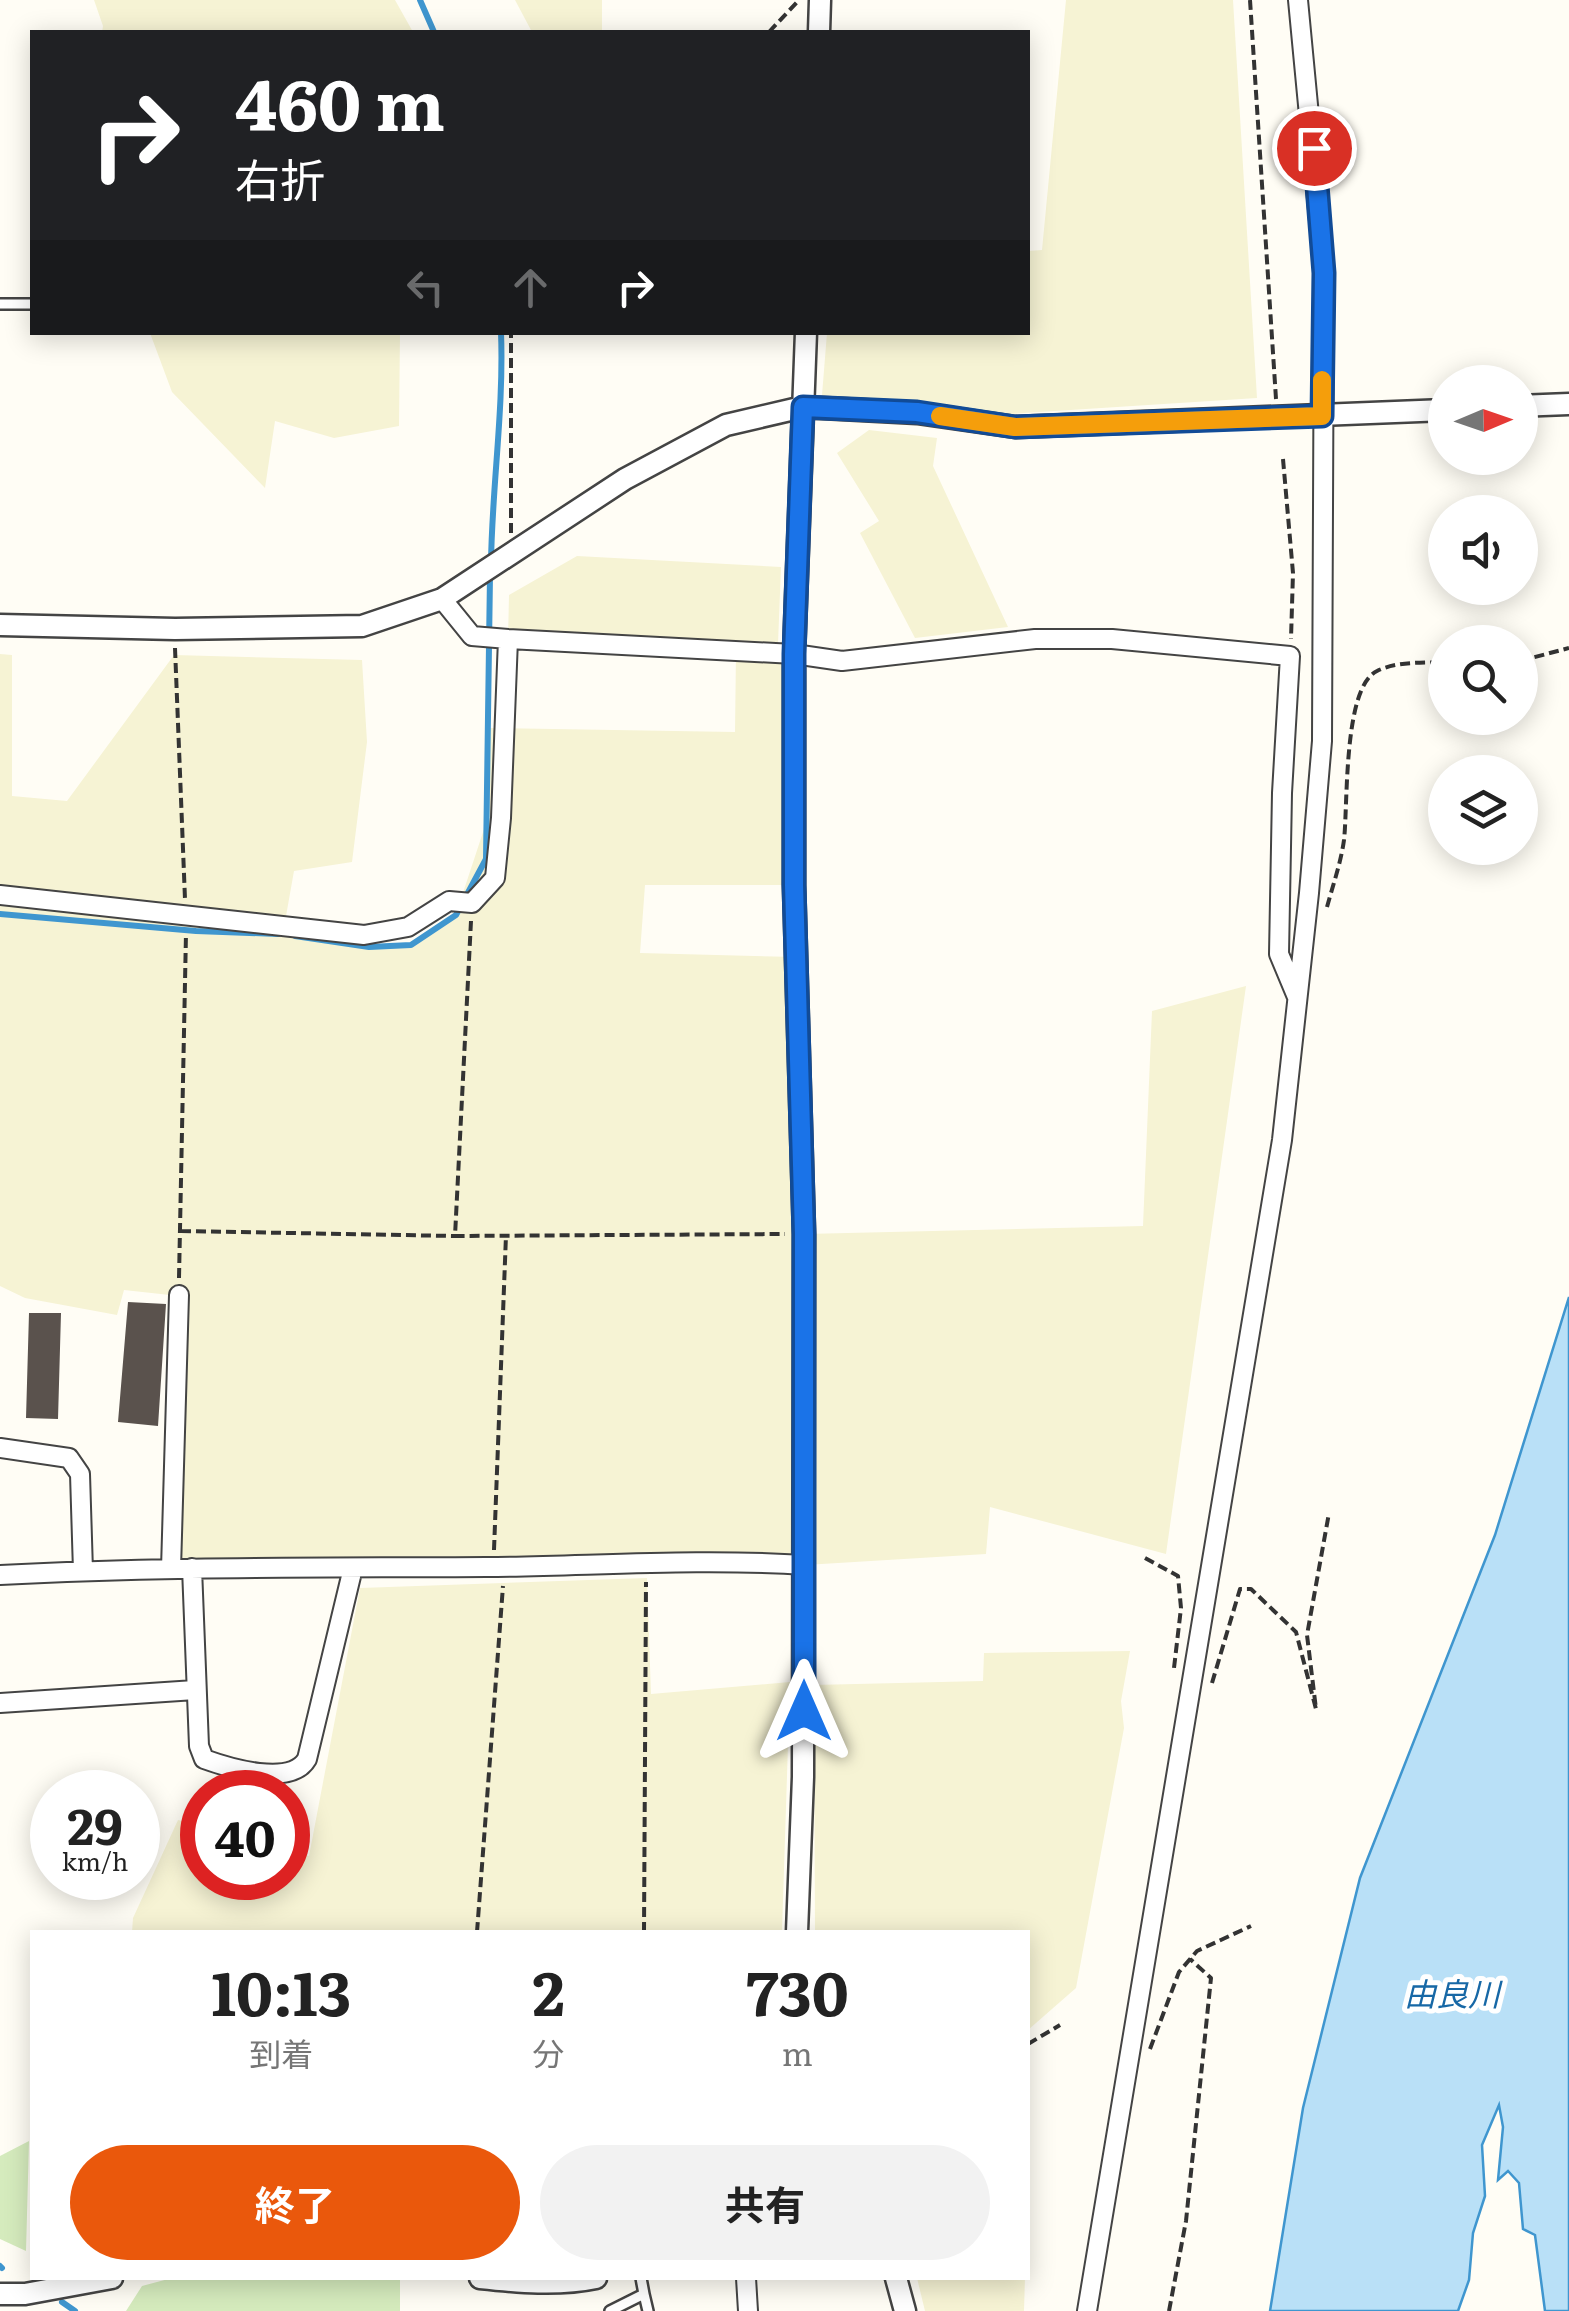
<!DOCTYPE html>
<html lang="ja">
<head>
<meta charset="utf-8">
<style>
  :root { --surface:#fff; --page:#f2f2f2; --text:#222; --muted:#767676; --accent:#ea580c }
  body { margin:0; font-family:Literata,"Noto Sans JP",serif; background:var(--page); color:var(--text); height:100vh; display:flex; flex-direction:column; font-size:38px; white-space:nowrap }
  * { box-sizing:border-box; margin:0 }
  p { font-size:32px; color:var(--muted) }
  .icon { flex:none; width:55px; height:55px; fill:none; stroke:currentColor; stroke-width:2; stroke-linecap:round; stroke-linejoin:round }
  .map { position:relative; flex:1; overflow:hidden }
  .sheet { position:absolute; left:30px; top:1930px; width:1000px; height:350px; display:flex; flex-direction:column; background:var(--surface); border-radius:0px; box-shadow:0 5px 25px #0003 }
  .sheet>* { flex:none }
  .top-card { position:absolute; left:30px; top:30px; width:1000px; height:305px; border-radius:0px; box-shadow:0 5px 25px #0003; background:#202124; color:#fff; overflow:hidden }
  .needle { width:65px; rotate:88deg }
  .tools { position:absolute; left:1428px; top:365px; display:grid; gap:20px }
  .tools a { display:grid; place-items:center; width:110px; height:110px; border-radius:50%; background:var(--surface); box-shadow:0 5px 25px #0003; font-size:50px }
  .speed { position:absolute; left:30px; top:1770px; display:flex; gap:20px; font-size:50px; font-weight:700; text-align:center }
  .speed>* { display:grid; place-content:center; width:130px; height:130px; border-radius:50%; background:var(--surface); box-shadow:0 5px 25px #0003; line-height:1 }
  .speed small { font-size:25px; font-weight:400 }
  .speed .limit { border:15px solid #d22; background:#fff; color:#111 }
  .pin { position:absolute; display:grid; place-items:center; width:85px; height:85px; color:#fff; margin:-42px; border:5px solid #fff; border-radius:50%; box-shadow:0 2px 10px #0007 }
  .me { position:absolute; width:110px; margin:-55px; rotate:0deg; stroke-linejoin:round; filter:drop-shadow(0 0 8px #0008) }
  .turn { display:flex; align-items:center; gap:35px; height:210px; padding:0 40px; font-size:45px }
  .turn .icon { width:130px; height:130px; stroke-width:2.5 }
  .turn b { display:block; font-size:70px; line-height:85px }
  .lanes { display:flex; align-items:center; height:95px; padding:0 40px; background:#0003; justify-content:center; gap:50px; direction:ltr }
  .lanes .off { opacity:.35 }
  .eta { display:flex; justify-content:space-evenly; align-items:center; height:170px; text-align:center }
  .eta b { font-size:60px; font-weight:700; line-height:70px }
  .action { display:flex; gap:20px; margin-top:auto; padding:20px 40px }
  .action a { flex:1; height:115px; border-radius:60px; background:var(--accent); color:#fff; font-size:40px; font-weight:700; line-height:115px; text-align:center }
  .action a+a { background:var(--page); color:var(--text) }
  .map>svg:first-child { display:block }
  .farmland { fill:#f6f3d4 }
  .green { fill:#d5ebbd }
  .water { fill:#b9e0f7; stroke:#3f96cf; stroke-width:2.5 }
  .lines { fill:none; stroke-linecap:round; stroke-linejoin:round }
  .stream { stroke:#3f96cf; stroke-width:6 }
  .building { fill:#5a524d }
  .service-casing { stroke:#444; stroke-width:14 }
  .minor-casing { stroke:#444; stroke-width:22 }
  .tertiary-casing { stroke:#444; stroke-width:25 }
  .path { stroke:#333; stroke-width:4; stroke-dasharray:10 5; stroke-linecap:butt }
  .service { stroke:#fff; stroke-width:9 }
  .minor { stroke:#fff; stroke-width:18 }
  .tertiary { stroke:#fff; stroke-width:20 }
  .route-casing { stroke:#114b97; stroke-width:25 }
  .route { stroke:#1a73e8; stroke-width:18 }
  .slow { stroke:#f59e0b; stroke-width:18 }
  .labels { text-anchor:middle; stroke-width:10; stroke-linejoin:round; paint-order:stroke }
  .water-label { font-size:32px; font-style:italic; fill:#1768a6; stroke:#fff }
</style>
</head>
<body>
<div class="map">
<svg width="1569" height="2311" viewBox="0 0 1569 2311">
  <rect width="100%" height="100%" fill="#fffdf5"/>
  <!-- farmland -->
  <path class="farmland" d="M 94,0 L 395,0 L 413,32 L 102,32 L 103,26 Z
    M 515,0 L 602,0 L 602,32 L 532,32 Z
    M 1066,0 L 1233,0 L 1257,398 L 1009,414 L 822,395 L 827,333 L 1028,332 L 1028,251 L 1042,250 Z
    M 150,333 L 400,333 L 399,426 L 334,438 L 275,421 L 265,488 L 172,392 Z
    M 869,430 L 937,438 L 933,466 L 1008,627 L 915,638 L 860,533 L 879,521 L 837,453 Z
    M 577,556 L 781,567 L 778,644 L 508,639 L 509,595 Z
    M 736,652 L 794,654 L 794,885 L 645,885 L 640,953 L 796,957 L 805,1234 L 1143,1226 L 1152,1011 L 1246,986 L 1166,1554 L 990,1507 L 986,1554 L 805,1565 L 171,1569 L 179,1296 L 124,1290 L 117,1315 L 25,1298 L 0,1286 L 0,654 L 12,655 L 12,796 L 67,801 L 174,655 L 362,660 L 367,742 L 352,862 L 294,871 L 283,933 L 369,947 L 410,945 L 456,914 L 487,820 L 488,728 L 735,732 Z
    M 647,1578 L 651,1694 L 790,1682 L 782,1932 L 132,1932 L 133,1918 L 178,1820 L 202,1826 L 202,1878 L 288,1878 L 288,1850 L 309,1856 L 360,1588 Z
    M 1130,1651 L 1121,1701 L 1124,1728 L 1076,1988 L 1028,2030 L 1028,1932 L 815,1932 L 814,1685 L 983,1681 L 984,1653 Z
    M 917,2278 L 1025,2278 L 1024,2311 L 925,2311 Z"/>
  <!-- green -->
  <path class="green" d="M 29,2141 L 26,2251 L 0,2239 L 0,2156 Z
    M 172,2278 L 400,2278 L 400,2311 L 126,2311 L 142,2286 Z"/>
  <!-- water -->
  <path class="water" d="M 1569,1297 L 1569,2311 L 1545,2311 L 1535,2235 L 1523,2229 L 1519,2183 L 1508,2171 L 1498,2180 L 1503,2127 L 1499,2105 L 1482,2145 L 1485,2196 L 1473,2233 L 1469,2280 L 1458,2311 L 1270,2311 L 1303,2108 L 1360,1878 L 1495,1535 Z"/>
  <g class="lines">
    <!-- stream -->
    <path class="stream" d="M 420,0 L 434,32
      M 491,563 C 492,486 504,409 501,332
      M 0,914 L 196,931 L 278,934
      M 295,936 L 369,947 L 411,945 L 456,915 L 486,859 L 490,575
      M 0,2266 L 2,2268
      M 62,2302 L 75,2311"/>
  </g>
  <!-- building -->
  <path class="building" d="M 128,1302 L 166,1304 L 158,1426 L 118,1422 Z
    M 29,1313 L 61,1313 L 58,1419 L 26,1418 Z"/>
  <g class="lines">
    <defs>
      <path id="service" d="M 0,304 L 32,304
        M 644,2294 L 648,2311
        M 610,2311 L 644,2294 L 641,2278"/>
      <path id="minor" d="M 442,599 L 472,636 L 508,639 L 794,654 L 842,661 L 1035,639 L 1112,639 L 1290,656 L 1282,793 L 1279,954 L 1297,997
        M 0,895 L 364,935 L 408,927 L 449,901 L 472,903 L 495,878 L 501,818 L 508,639
        M 0,1448 L 69,1458 L 80,1474 L 83,1571
        M 192,1568 L 199,1746 L 204,1759 C 229,1768 291,1787 307,1759 L 353,1568
        M 171,1569 L 179,1295
        M 0,1575 C 162,1566 324,1568 486,1567 C 592,1566 699,1558 805,1565
        M 0,1703 L 195,1690
        M 746,2278 L 748,2311
        M 1087,2311 L 1282,1140 L 1309,893 L 1322,741 L 1324,273 L 1298,0"/>
      <path id="tertiary" d="M 819,32 L 820,0
        M 1520,406 L 1569,404
        M 0,625 L 175,629 L 362,626 L 442,599 L 625,479 L 726,425 L 803,407 L 917,413 L 1015,427 L 1445,410
        M 797,1932 L 803,1777 L 804,1234 L 794,885 L 794,654 L 806,332
        M 480,2278 C 518,2282 558,2286 596,2278
        M 896,2278 L 905,2311
        M 0,2294 L 25,2294 L 112,2278"/>
    </defs>
    <!-- service casing -->
    <use href="#service" class="service-casing"/>
    <!-- minor casing -->
    <use href="#minor" class="minor-casing"/>
    <!-- tertiary casing -->
    <use href="#tertiary" class="tertiary-casing"/>
    <!-- path -->
    <path class="path" d="M 1250,0 L 1276,399
      M 769,32 L 799,0
      M 1283,459 L 1293,573 L 1291,639
      M 511,533 L 511,332
      M 175,648 L 185,899
      M 1520,661 L 1569,648
      M 1327,907 C 1333,885 1341,862 1344,840 C 1348,805 1343,687 1377,671 C 1397,661 1423,663 1445,662
      M 471,921 L 455,1236 L 785,1234
      M 181,1231 L 455,1236
      M 179,1278 L 186,933
      M 494,1550 L 506,1235
      M 1145,1558 L 1178,1576 L 1181,1608 L 1174,1668
      M 1212,1683 L 1240,1589 L 1251,1589 L 1296,1632 L 1316,1709 L 1307,1635 L 1329,1513
      M 477,1932 L 503,1586
      M 644,1932 L 646,1582
      M 1028,2044 L 1060,2025
      M 1150,2049 L 1179,1972 L 1197,1951 L 1251,1926
      M 1169,2311 L 1186,2221 L 1211,1978 L 1190,1959"/>
    <!-- service -->
    <use href="#service" class="service"/>
    <!-- minor -->
    <use href="#minor" class="minor"/>
    <!-- tertiary -->
    <use href="#tertiary" class="tertiary"/>
  </g>
  <g class="lines">
    <defs>
      <path id="route" d="M 804,1711 L 804,1234 L 794,885 L 794,654 L 803,407 L 917,412 L 1015,427 L 1322,416 L 1324,273 L 1314,148"/>
    </defs>
    <!-- route casing -->
    <use href="#route" class="route-casing"/>
    <!-- route -->
    <use href="#route" class="route"/>
    <!-- slow -->
    <path class="slow" d="M 940,416 L 1015,427 L 1322,416 L 1322,380"/>
  </g>
  <g class="labels">
    <!-- water labels -->
    <g class="water-label">
      <text x="1452" y="2006">由良川</text>
    </g>
  </g>
</svg>
<div class="tools">
<a><svg class="needle" viewBox="-14 -14 28 28"><path d="M0-13l5 13h-10z" fill="#e53935"/><path d="M0 13l5-13h-10z" fill="#767676"/></svg></a>
<a><svg class="icon" aria-label="sound" viewBox="0 0 24 24"><path d="M4 9h4l5-4v14l-5-4H4zM17 9q2 3 0 6"/></svg></a>
<a><svg class="icon" aria-label="search" viewBox="0 0 24 24"><circle cx="10" cy="10" r="6"/><path d="M15 15l6 6"/></svg></a>
<a><svg class="icon" aria-label="layers" viewBox="0 0 24 24"><path d="M12 4l9 5-9 5-9-5zM3 14l9 5 9-5"/></svg></a>
</div>
<div class="speed"><div>29<small>km/h</small></div><div class="limit">40</div></div>
<div class="pin" style="left:1314px;top:148px;background:#d93025"><svg class="icon" aria-label="arrive" viewBox="0 0 24 24"><path d="M6 21V4h12l-3 4 3 4H6"/></svg></div>
<svg class="me" style="left:804px;top:1711px" viewBox="-20 -20 40 40"><path d="M0-17L14 15 0 8-14 15z" fill="#1a73e8" stroke="#fff" stroke-width="4"/></svg>
<div class="top-card">
<div class="turn"><svg class="icon" aria-label="right" viewBox="0 0 24 24"><path d="M7 20v-9h11M14 6l5 5-5 5"/></svg><div><b>460 m</b>右折</div></div>
<div class="lanes"><svg class="icon off" aria-label="left" viewBox="0 0 24 24"><path d="M17 20v-9H6M10 6l-5 5 5 5"/></svg><svg class="icon off" aria-label="ahead" viewBox="0 0 24 24"><path d="M12 20V5M6 11l6-6 6 6"/></svg><svg class="icon" aria-label="right" viewBox="0 0 24 24"><path d="M7 20v-9h11M14 6l5 5-5 5"/></svg></div>
</div>
<section class="sheet">
<div class="eta">
<div><b>10:13</b><p>到着</p></div>
<div><b>2</b><p>分</p></div>
<div><b>730</b><p>m</p></div>
</div>
<div class="action"><a>終了</a><a>共有</a></div>
</section>
</div>
</body>
</html>
